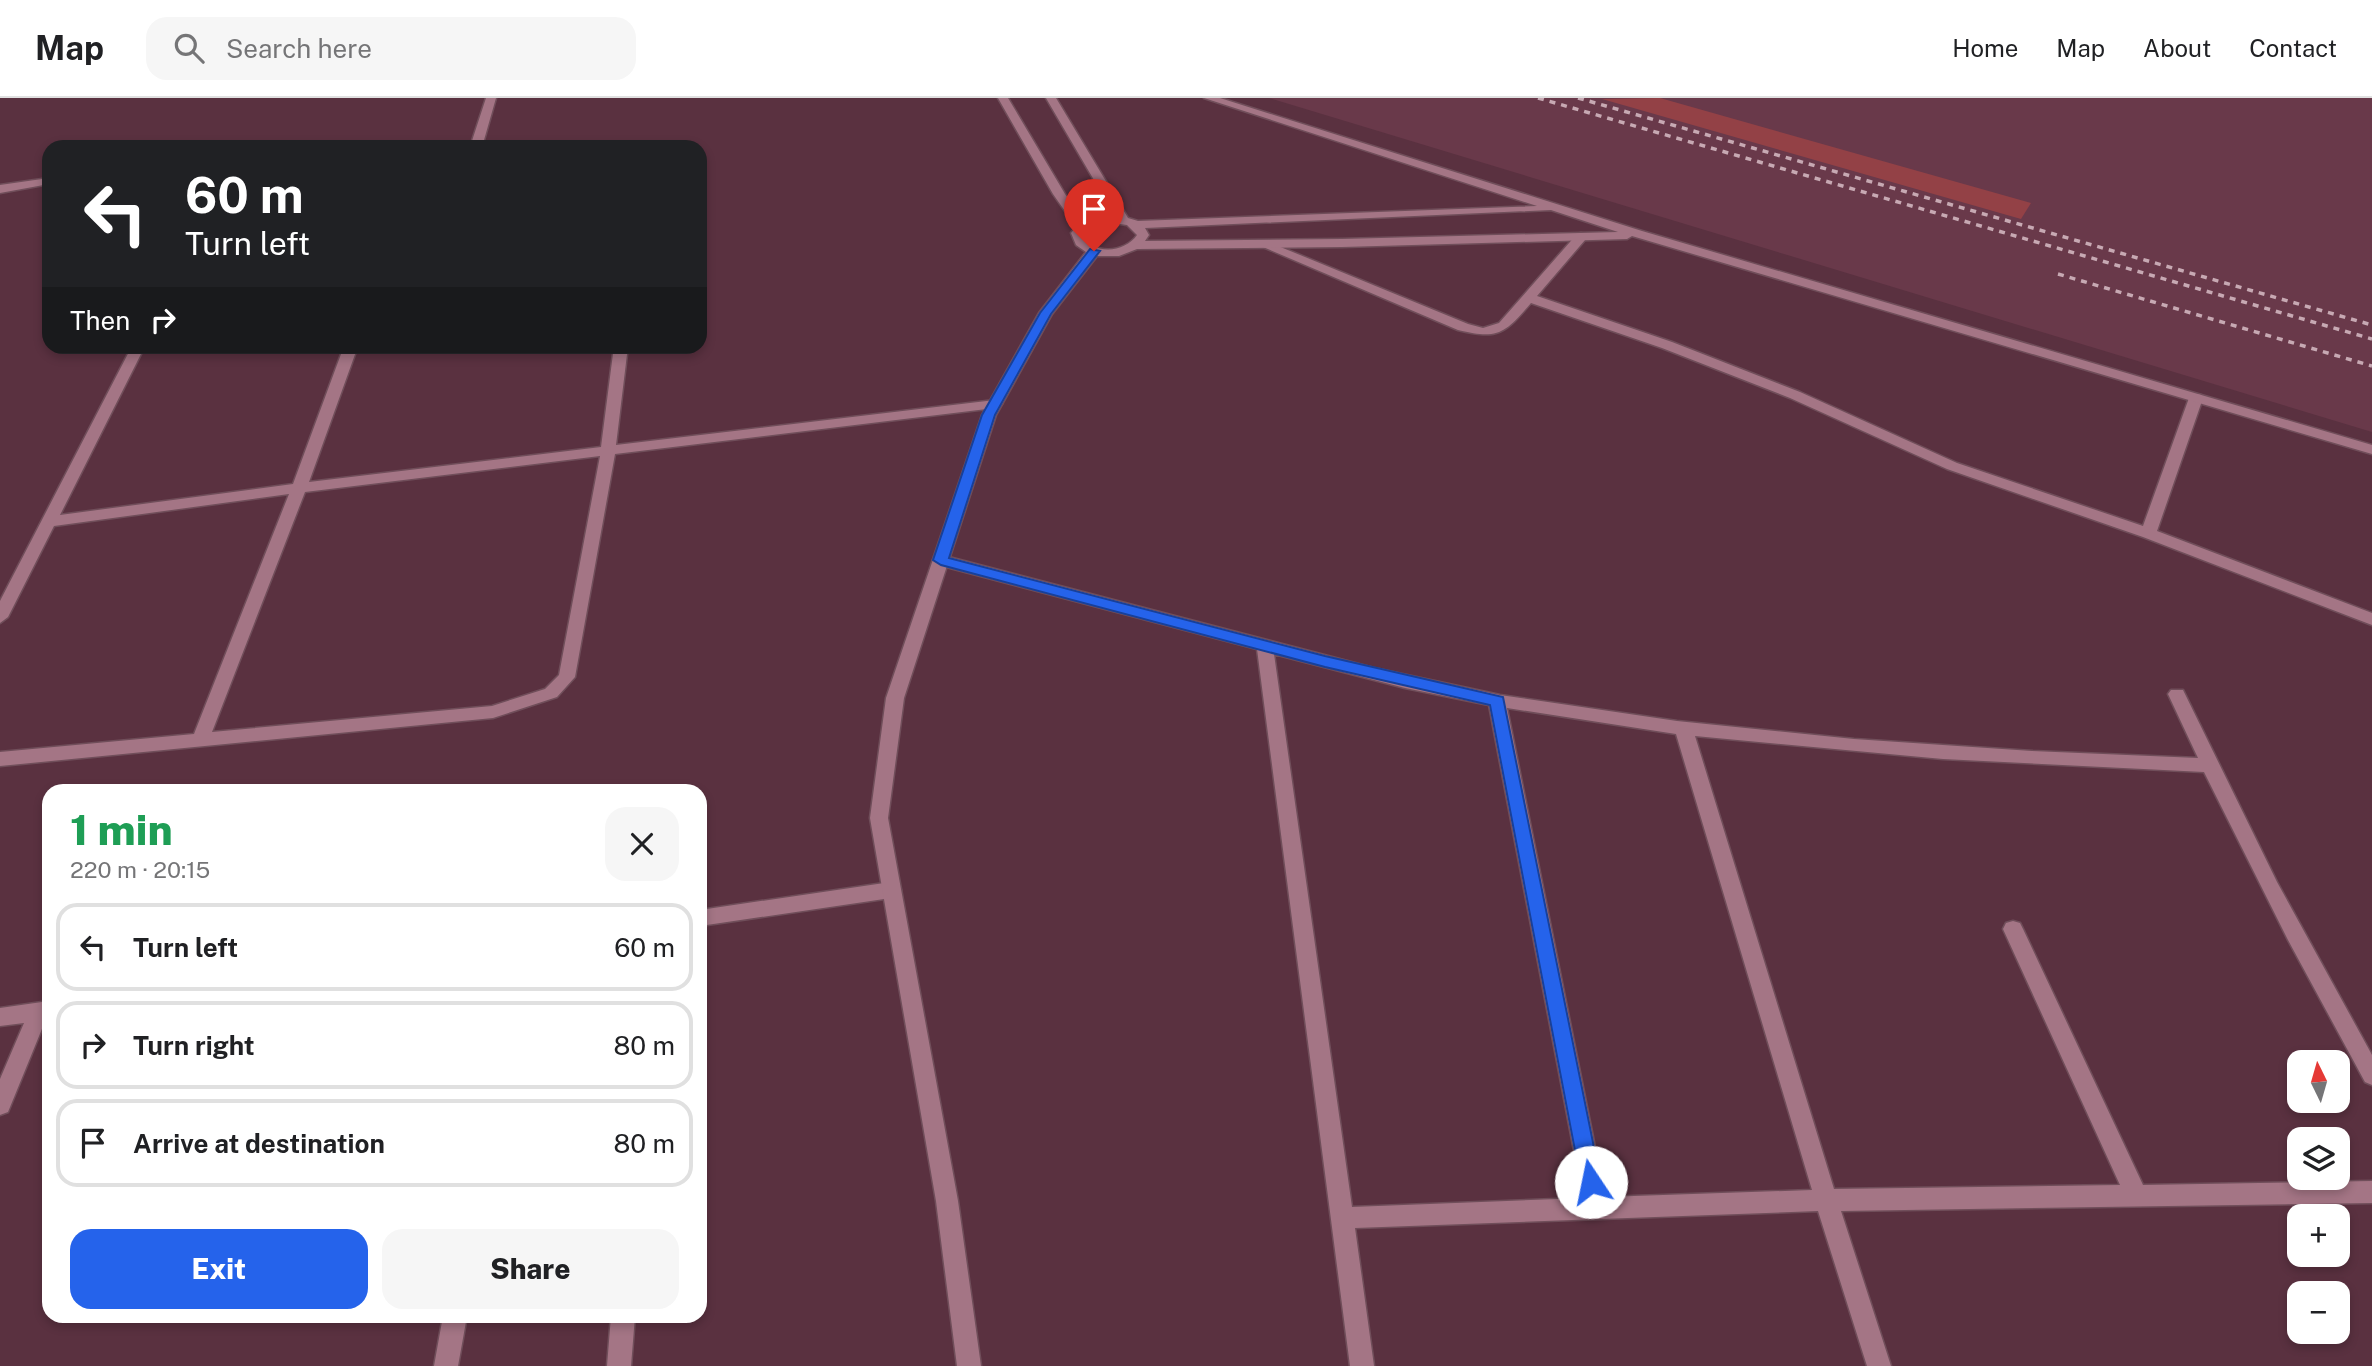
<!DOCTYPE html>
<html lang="en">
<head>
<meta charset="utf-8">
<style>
  :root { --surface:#fff; --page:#f6f6f6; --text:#202124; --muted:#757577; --line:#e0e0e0; --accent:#2563eb }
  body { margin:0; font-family:"Public Sans",sans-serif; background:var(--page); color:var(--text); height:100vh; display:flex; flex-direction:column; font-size:26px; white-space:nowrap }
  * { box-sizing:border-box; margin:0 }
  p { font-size:23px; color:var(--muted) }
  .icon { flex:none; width:38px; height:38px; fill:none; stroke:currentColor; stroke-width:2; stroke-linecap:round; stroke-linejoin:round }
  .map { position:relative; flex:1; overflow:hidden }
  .details { position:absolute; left:42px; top:686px; width:665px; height:539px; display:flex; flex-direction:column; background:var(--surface); border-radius:21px; box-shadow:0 4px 10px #0003 }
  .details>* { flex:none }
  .hud { position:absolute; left:42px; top:42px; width:665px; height:214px; border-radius:21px; box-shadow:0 4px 10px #0003; background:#202124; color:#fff; overflow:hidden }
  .needle { width:46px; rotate:355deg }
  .tools { position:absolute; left:2287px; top:952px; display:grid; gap:14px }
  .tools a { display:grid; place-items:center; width:63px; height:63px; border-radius:14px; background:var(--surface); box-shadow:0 4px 10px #0003; font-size:35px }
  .pin { position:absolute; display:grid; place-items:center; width:60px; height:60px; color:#fff; margin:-72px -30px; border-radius:50% 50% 50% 0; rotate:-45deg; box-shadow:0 0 7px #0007 }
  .pin .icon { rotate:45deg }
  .me { position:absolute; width:77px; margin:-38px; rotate:349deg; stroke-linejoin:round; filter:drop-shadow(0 0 5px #0008) }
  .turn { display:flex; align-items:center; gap:24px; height:147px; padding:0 28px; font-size:32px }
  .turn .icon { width:91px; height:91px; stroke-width:2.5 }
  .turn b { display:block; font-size:49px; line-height:60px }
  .then { display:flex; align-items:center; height:66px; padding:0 28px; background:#0003; gap:14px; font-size:26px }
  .round { display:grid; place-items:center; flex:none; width:74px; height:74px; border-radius:21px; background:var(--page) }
  .headline { display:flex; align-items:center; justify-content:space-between; height:119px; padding:0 28px }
  h1 { font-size:42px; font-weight:800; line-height:52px; color:#1e9e55 }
  .action { display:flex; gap:14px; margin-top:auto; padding:14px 28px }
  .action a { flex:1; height:80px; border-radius:21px; background:var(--accent); color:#fff; font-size:28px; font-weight:800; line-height:80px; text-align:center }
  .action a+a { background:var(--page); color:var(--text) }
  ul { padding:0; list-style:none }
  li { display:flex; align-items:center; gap:21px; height:88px; margin:0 14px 10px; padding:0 14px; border:4px solid var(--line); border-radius:21px }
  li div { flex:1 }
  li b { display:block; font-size:26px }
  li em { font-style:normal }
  header { display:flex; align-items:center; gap:42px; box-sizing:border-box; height:98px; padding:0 35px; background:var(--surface); border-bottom:2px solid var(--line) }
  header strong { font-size:33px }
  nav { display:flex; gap:38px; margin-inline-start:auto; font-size:24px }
  .search { width:490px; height:63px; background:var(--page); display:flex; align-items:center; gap:18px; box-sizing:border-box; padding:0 24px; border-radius:21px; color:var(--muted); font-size:26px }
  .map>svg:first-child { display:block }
  .built { fill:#69394a }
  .building { fill:#934146 }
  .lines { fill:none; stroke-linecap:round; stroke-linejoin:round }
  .service-casing { stroke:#704e5a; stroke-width:3 }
  .minor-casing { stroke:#704e5a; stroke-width:3 }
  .tertiary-casing { stroke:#704e5a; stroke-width:3 }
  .service { fill:#a47585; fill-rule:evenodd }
  .minor { fill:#a47585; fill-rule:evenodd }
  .tertiary { fill:#a47585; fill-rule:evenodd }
  .rail { stroke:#c7a9b3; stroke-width:3.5; stroke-dasharray:6 6; stroke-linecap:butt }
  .route { fill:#2563eb; stroke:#184099; stroke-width:2 }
</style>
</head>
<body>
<header>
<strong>Map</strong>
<div class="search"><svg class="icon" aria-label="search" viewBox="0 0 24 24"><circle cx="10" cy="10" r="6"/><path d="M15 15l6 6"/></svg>Search here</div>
<nav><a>Home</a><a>Map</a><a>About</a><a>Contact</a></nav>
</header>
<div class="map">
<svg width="2372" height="1268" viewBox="0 0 2372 1268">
  <rect width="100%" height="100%" fill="#5a3140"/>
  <!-- built -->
  <path class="built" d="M 1269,0 L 2372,0 L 2372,334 Z"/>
  <!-- building -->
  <path class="building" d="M 1660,0 L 2031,105 L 2021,121 L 1602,1 Z"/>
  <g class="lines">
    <defs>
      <path id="service" d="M 1581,135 L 1585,136 L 1585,142 L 1537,198 L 1672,244 L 1800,294 L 1957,365 L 2143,428 L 2189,300 L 2196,296 L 2201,297 L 2203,300 L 2157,433 L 2372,515 L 2372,527 L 2143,439 L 1947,371 L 1790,300 L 1662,250 L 1531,205 C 1505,235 1499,242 1458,232 L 1256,146 L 1266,143 L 1468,226 L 1483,230 L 1499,225 L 1577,136 Z"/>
      <path id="minor" d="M 486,0 L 496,0 L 482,49 L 470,49 Z
        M 49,80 L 49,86 L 0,95 L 0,87 Z
        M 132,248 L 145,248 L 60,417 L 293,386 L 344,248 L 358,248 L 309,384 L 601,349 L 614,248 L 628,248 L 616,347 L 995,302 L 1002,306 L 995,310 L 615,356 L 575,579 L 557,599 L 493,620 L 0,668 L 0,654 L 194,636 L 289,396 L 54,428 L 8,519 L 0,525 L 0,503 ZM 600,358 L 559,577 L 545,591 L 492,608 L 212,634 L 305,394 Z
        M 941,457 L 1374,570 L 1500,597 L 1677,623 L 1854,641 L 2032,653 L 2198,660 L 2168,596 L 2171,592 L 2183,592 L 2277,784 L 2372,957 L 2372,987 L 2365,984 L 2288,842 L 2204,674 L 1943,661 L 1695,638 L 1834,1091 L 2120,1087 L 2003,831 L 2006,825 L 2013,823 L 2020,825 L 2023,831 L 2143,1087 L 2372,1083 L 2372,1105 L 1841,1113 L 1891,1268 L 1867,1268 L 1818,1113 L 1355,1130 L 1374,1268 L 1350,1268 L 1257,551 L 935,466 L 933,462 ZM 1274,556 L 1405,590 L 1489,607 L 1583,1100 L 1352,1109 ZM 1507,610 L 1676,636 L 1812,1092 L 1605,1099 Z
        M 891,784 L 898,786 L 901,792 L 898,798 L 891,800 L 700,828 L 700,812 Z
        M 49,903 L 49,921 L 46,921 L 8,1014 L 0,1017 L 0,981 L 24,925 L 0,928 L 0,910 Z
        M 443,1218 L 467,1218 L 458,1268 L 434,1268 Z
        M 611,1218 L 635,1218 L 631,1268 L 607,1268 Z"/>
      <path id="tertiary" d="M 998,0 L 1008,0 L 1065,96 L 1085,124 L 1101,118 L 1115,118 L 1046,0 L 1056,0 L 1128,120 L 1138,123 L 1537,108 L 1204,0 L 1220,0 L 1642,133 L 2372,347 L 2372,356 L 1632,138 L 1627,141 L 1342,149 L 1137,151 L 1119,158 L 1097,158 L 1052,216 L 996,317 L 904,600 L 888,720 L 958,1103 L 981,1268 L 957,1268 L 936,1103 L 870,720 L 886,600 L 982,317 L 1039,215 L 1086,154 L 1076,147 L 1071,135 L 1076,129 L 1053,96 ZM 1551,112 L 1618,134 L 1342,141 L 1145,143 L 1149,137 L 1145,130 ZM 1113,125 L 1127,127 L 1137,137 C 1125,155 1091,158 1083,135 L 1103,126 Z"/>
    </defs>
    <!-- service casing -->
    <use href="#service" class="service-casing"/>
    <!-- minor casing -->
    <use href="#minor" class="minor-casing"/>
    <!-- tertiary casing -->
    <use href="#tertiary" class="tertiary-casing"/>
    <!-- service -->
    <use href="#service" class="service"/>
    <!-- minor -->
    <use href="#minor" class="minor"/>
    <!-- tertiary -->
    <use href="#tertiary" class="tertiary"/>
    <!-- rail -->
    <path class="rail" d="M 1538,0 L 2372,241
      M 1578,0 L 2372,227
      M 2058,176 L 2372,268"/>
  </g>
  <!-- route -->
  <path class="route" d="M 1090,151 L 1100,153 L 1051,216 L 995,317 L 949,460 L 1325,558 L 1503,599 L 1601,1084 L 1598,1091 L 1591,1094 L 1584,1091 L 1581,1084 L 1490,607 L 1325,569 L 941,467 L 933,462 L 982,317 L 1040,215 Z"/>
</svg>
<div class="tools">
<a><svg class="needle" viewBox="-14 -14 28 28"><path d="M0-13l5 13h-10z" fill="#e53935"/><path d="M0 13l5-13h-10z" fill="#757577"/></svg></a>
<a><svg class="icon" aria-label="layers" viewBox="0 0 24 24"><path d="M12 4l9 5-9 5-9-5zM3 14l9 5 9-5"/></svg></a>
<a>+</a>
<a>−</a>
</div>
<div class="pin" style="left:1094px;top:153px;background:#d93025"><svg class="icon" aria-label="arrive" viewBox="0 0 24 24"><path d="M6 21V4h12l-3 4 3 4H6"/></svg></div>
<svg class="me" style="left:1591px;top:1084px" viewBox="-20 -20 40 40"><circle r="19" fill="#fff"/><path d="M0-13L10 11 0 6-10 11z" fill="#2563eb"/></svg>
<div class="hud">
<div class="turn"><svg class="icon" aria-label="left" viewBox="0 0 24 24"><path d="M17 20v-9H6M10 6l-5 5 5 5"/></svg><div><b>60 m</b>Turn left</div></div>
<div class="then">Then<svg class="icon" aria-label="right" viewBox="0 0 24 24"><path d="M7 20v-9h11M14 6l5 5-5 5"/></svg></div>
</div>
<section class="details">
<div class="headline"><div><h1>1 min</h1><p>220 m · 20:15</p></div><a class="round"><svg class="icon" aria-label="close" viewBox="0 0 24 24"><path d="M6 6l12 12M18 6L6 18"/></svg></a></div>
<ul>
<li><svg class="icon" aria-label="left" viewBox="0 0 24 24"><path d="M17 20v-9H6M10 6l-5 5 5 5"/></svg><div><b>Turn left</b></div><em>60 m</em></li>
<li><svg class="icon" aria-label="right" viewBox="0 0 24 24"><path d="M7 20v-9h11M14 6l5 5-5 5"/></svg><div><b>Turn right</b></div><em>80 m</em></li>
<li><svg class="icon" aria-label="arrive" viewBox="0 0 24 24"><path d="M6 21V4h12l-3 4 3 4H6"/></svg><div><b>Arrive at destination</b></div><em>80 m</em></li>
</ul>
<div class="action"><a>Exit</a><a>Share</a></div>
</section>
</div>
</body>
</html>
